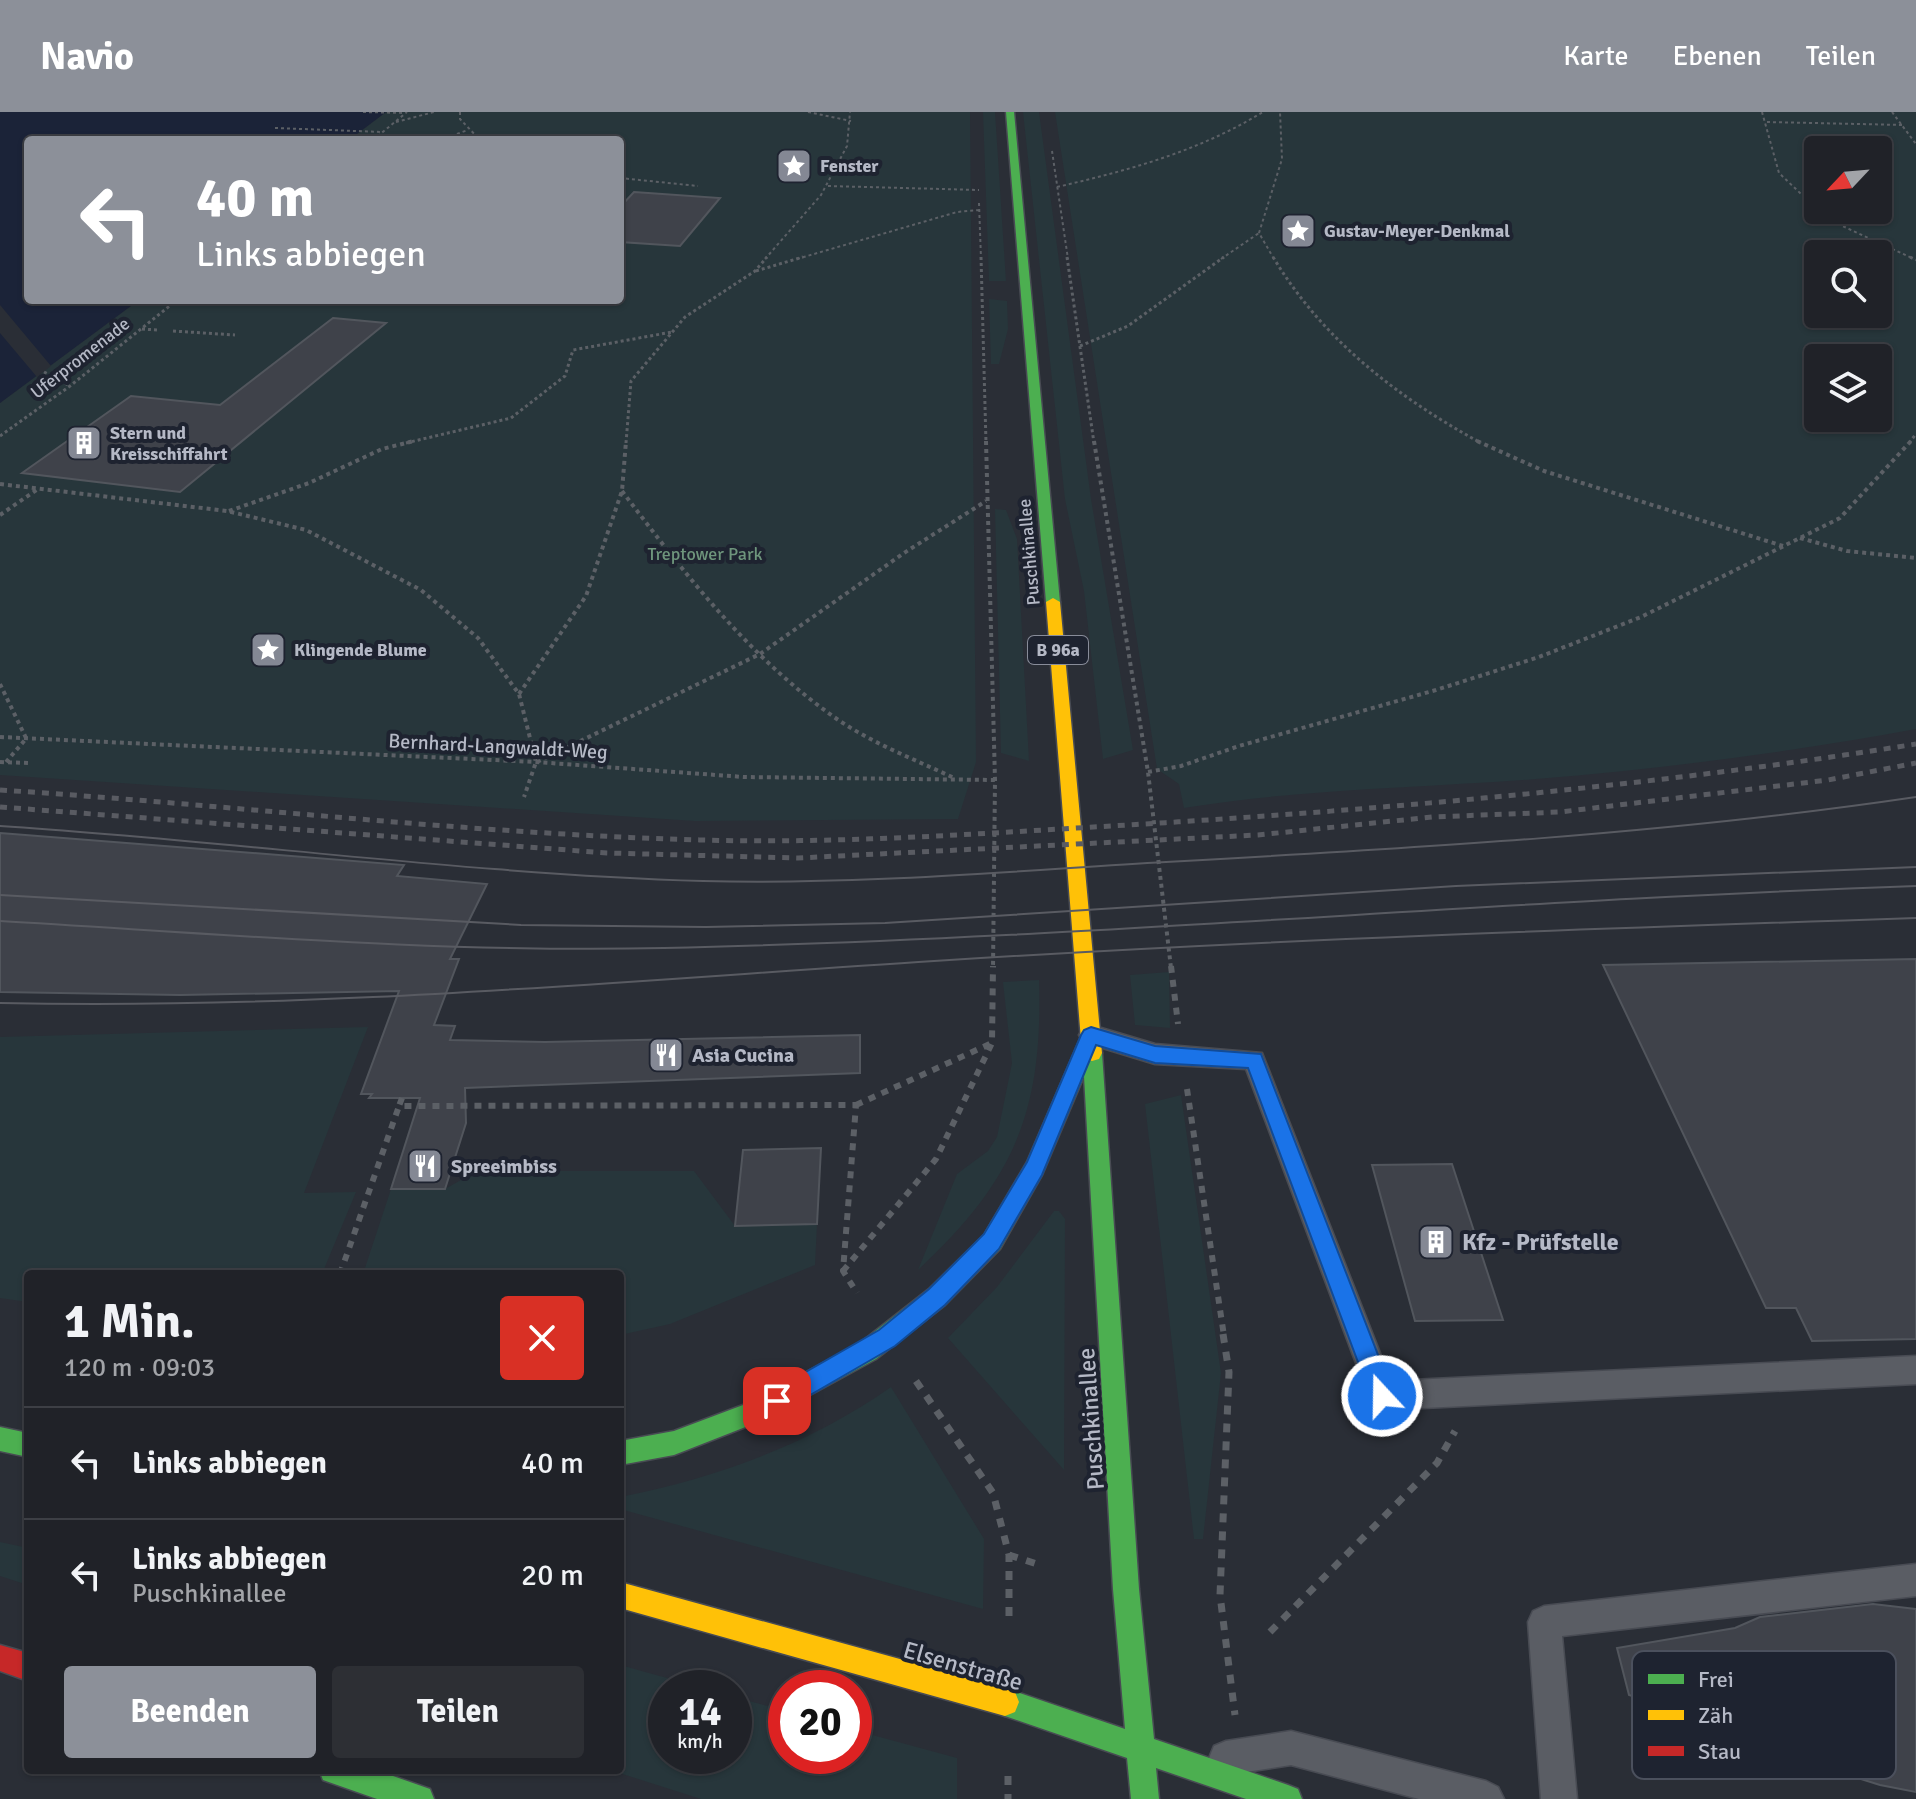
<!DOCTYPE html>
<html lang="de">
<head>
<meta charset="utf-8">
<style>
  :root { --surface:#202228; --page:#2d2f34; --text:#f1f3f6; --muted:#a2a4a8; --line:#3d3f45; --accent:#8c9099 }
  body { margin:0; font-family:Signika,sans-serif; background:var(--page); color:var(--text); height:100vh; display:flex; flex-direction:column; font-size:30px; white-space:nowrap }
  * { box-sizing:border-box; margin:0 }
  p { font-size:26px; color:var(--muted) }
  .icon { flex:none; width:44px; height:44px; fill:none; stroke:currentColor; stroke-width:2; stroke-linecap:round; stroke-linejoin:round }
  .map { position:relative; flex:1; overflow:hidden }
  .side { position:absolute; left:24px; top:1158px; width:600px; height:504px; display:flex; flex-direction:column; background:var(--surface); border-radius:8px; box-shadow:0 2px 6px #0004,0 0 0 2px var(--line) }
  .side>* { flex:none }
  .top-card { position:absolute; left:24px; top:24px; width:600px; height:168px; border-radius:8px; box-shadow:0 2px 6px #0004,0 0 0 2px var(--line); background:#8c9099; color:#fff; overflow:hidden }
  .needle { width:52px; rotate:244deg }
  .tools { position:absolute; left:1804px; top:24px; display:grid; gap:16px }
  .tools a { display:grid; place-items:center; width:88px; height:88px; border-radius:8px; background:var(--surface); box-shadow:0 2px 6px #0004,0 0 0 2px var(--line); font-size:40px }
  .speed { position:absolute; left:648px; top:1558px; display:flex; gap:16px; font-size:40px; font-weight:700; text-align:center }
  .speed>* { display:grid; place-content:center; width:104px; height:104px; border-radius:50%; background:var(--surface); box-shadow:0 2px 6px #0004,0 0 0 2px var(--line); line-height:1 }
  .speed small { font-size:20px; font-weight:400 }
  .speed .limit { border:12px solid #d22; background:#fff; color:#111 }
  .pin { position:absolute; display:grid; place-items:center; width:68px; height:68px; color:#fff; margin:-34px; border-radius:16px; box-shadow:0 4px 12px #0006 }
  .me { position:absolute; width:88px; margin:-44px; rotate:339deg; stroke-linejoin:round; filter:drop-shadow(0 0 6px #0008) }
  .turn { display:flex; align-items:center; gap:28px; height:168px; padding:0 40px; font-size:36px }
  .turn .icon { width:104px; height:104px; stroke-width:2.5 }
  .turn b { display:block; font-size:56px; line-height:68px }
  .round { display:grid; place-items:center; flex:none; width:84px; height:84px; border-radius:8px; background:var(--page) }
  .overview { display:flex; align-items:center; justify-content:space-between; height:136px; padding:0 40px }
  h1 { font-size:48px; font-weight:700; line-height:60px }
  .primary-button { display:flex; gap:16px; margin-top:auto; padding:16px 40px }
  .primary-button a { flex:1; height:92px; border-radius:8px; background:var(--accent); color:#fff; font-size:32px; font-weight:700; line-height:92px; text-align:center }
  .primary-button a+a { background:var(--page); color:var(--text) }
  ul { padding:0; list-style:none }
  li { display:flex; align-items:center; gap:24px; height:112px; padding:0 40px; border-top:2px solid var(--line) }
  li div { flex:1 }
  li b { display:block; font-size:30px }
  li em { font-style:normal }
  header { display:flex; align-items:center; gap:48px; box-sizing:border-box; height:112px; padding:0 40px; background:var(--accent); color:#fff }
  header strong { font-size:38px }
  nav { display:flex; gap:44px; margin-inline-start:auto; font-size:28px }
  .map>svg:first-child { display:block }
  .green { fill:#27363b; fill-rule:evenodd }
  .water { fill:#1b2338 }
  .pier { fill:#2a2e36 }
  .building { fill:#3f424a; stroke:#52565d; stroke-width:2 }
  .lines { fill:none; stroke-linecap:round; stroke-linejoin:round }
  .lane-casing { stroke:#484b53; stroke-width:3 }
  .fast-casing { stroke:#484b53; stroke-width:3 }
  .slow-casing { stroke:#484b53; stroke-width:3 }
  .jam-casing { stroke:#484b53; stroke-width:3 }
  .path-far4 { stroke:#5c6066; stroke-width:2; stroke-dasharray:3 3; stroke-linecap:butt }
  .path-far3 { stroke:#5c6066; stroke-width:3; stroke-dasharray:3 3; stroke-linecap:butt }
  .path-far2 { stroke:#5c6066; stroke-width:4; stroke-dasharray:4 4; stroke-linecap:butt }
  .path-far1 { stroke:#5c6066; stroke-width:6; stroke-dasharray:7 7; stroke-linecap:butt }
  .path { stroke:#5c6066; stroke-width:7; stroke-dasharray:9 9; stroke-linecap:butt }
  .lane { fill:#5a5d64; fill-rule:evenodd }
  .fast { fill:#4caf50; fill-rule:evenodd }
  .slow { fill:#ffc107; fill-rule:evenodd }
  .jam { fill:#c62828; fill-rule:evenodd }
  .tram { stroke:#595b62; stroke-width:2 }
  .rail { stroke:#595b62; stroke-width:5; stroke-dasharray:7 7; stroke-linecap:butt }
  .route { fill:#1a73e8; stroke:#114b97; stroke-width:2 }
  .labels { text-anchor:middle; stroke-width:8; stroke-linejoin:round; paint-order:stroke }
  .far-poi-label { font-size:18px; font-weight:bold; fill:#b5b9c6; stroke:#1e2330; text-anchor:start }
  .far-street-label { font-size:18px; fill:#b5b9c6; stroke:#1e2330 }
  .far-park-label { font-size:18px; fill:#6e957c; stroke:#1e2330 }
  .shield { fill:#1e2330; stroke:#888c99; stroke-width:2 }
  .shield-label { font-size:18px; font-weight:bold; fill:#b5b9c6 }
  .street-label { font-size:20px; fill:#b5b9c6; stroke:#1e2330 }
  .poi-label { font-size:20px; font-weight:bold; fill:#b5b9c6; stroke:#1e2330; text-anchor:start }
  .near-poi-label { font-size:24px; font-weight:bold; fill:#b5b9c6; stroke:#1e2330; text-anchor:start }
  .near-street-label { font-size:24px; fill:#b5b9c6; stroke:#1e2330 }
  .key { fill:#1e2330; stroke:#4b505d; stroke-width:2 }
  .key-label { font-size:22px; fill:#b5b9c6 }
</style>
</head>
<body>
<header>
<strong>Navio</strong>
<nav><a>Karte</a><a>Ebenen</a><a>Teilen</a></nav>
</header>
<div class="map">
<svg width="1916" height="1687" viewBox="0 0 1916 1687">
  <rect width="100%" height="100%" fill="#2a2e36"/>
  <!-- green -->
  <path class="green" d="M 386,0 L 970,0 L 976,650 L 958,707 L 695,709 L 0,663 L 0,291 L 139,188 L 620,188 L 620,28 L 349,28 Z
    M 983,0 L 995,0 L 1006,169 L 989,169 Z
    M 1023,0 L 1039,0 L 1091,387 L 1133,638 L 1103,647 L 1084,479 L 1065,387 Z
    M 1055,0 L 1916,0 L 1916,617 C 1790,640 1663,657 1536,667 C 1419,676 1300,677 1184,696 L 1179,672 L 1157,657 ZM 1818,38 L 1878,38 L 1878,98 L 1818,98 ZM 1878,142 L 1878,202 L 1818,202 L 1818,142 ZM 1818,246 L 1878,246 L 1878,306 L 1818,306 Z
    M 989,187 L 1007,189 L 1008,217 L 999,252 L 991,252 Z
    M 995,397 L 1006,398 L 1017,427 L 1029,649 L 1001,641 Z
    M 1169,860 L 1170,916 L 1135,913 L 1130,863 Z
    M 1039,868 C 1043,999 1015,1068 918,1158 L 957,1062 L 988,1039 L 997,1025 L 1012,951 L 1003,870 Z
    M 368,915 L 304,1081 L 356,1080 L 322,1162 L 28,1162 L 28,1190 L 0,1186 L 0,925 Z
    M 1181,983 L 1221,1261 L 1203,1427 L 1194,1427 L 1145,992 Z
    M 477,1059 L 694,1059 L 735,1114 L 817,1112 L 815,1153 L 670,1212 L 620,1223 L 620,1162 L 363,1162 L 391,1077 L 445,1077 Z
    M 1054,1099 L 1059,1099 L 1065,1107 L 1064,1358 L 948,1226 L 997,1175 Z
    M 891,1275 L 984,1427 L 983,1497 L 620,1397 L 620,1385 C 717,1366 810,1332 891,1275 Z
    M 0,1430 L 28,1436 L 28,1473 L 0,1464 Z
    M 620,1553 L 703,1576 L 666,1576 L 666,1644 L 734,1644 L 734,1585 L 786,1599 L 786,1644 L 854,1644 L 854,1618 L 957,1646 L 957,1687 L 701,1687 L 610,1658 L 620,1658 Z"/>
  <!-- water -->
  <path class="water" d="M 0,0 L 386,0 L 349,28 L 28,28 L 28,188 L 139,188 L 0,291 Z"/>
  <!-- pier -->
  <path class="pier" d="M 0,193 L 51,254 L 37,265 L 0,221 Z"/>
  <!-- building -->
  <path class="building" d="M 634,80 L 720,86 L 680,134 L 620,130 L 620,95 Z
    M 333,206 L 386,211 L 180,380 L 22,361 L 131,284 L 220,293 Z
    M 0,721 L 404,753 L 397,764 L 487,772 L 450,847 L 459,847 L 434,913 L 455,914 L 450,928 L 545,930 L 860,923 L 860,961 L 465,976 L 466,1011 L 445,1077 L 391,1077 L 420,986 L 369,986 L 372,982 L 361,982 L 399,879 L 180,883 L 0,880 Z
    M 1916,847 L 1916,1227 L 1812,1229 L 1796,1196 L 1766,1196 L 1603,853 Z
    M 821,1036 L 817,1112 L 735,1114 L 743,1038 Z
    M 1452,1052 L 1503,1208 L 1415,1209 L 1372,1053 Z
    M 1873,1492 L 1916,1497 L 1916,1680 L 1880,1673 L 1829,1657 L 1776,1631 L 1629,1583 L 1617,1536 L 1735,1516 L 1760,1505 Z"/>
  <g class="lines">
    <defs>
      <path id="lane" d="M 1091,913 L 1155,932 L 1262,941 L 1391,1269 L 1916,1244 L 1916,1272 L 1382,1298 L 1372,1294 L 1246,957 L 1155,952 L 1083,930 L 1079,923 L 1083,916 Z
        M 1916,1452 L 1916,1484 L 1562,1524 L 1577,1687 L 1541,1687 L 1528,1510 L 1533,1499 L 1544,1494 Z
        M 1291,1619 L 1486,1669 L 1498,1675 L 1504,1687 L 1419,1687 L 1291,1653 L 1226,1663 L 1214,1658 L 1209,1646 L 1214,1634 L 1226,1629 Z"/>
      <path id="fast" d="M 1006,0 L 1014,0 L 1060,490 L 1053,494 L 1046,490 Z
        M 1087,925 L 1094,927 L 1102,941 L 1139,1477 L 1154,1627 L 1288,1673 L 1298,1677 L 1302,1687 L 1246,1687 L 1156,1656 L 1159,1687 L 1131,1687 L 1127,1646 L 1005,1604 L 995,1600 L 991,1590 L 995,1580 L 1005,1576 L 1125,1617 L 1113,1477 L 1084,964 L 1042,1063 L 1000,1137 L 945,1193 L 876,1247 L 766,1307 L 674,1343 L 620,1353 L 620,1329 L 674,1319 L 751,1290 L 860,1231 L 929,1177 L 984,1123 L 1027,1050 L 1080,927 Z
        M 0,1315 L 28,1321 L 28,1345 L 0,1339 Z
        M 319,1658 L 376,1658 L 430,1677 L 434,1687 L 377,1687 L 323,1668 Z"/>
      <path id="slow" d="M 1053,486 L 1060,490 L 1102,941 L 1099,947 L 1092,949 L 1085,947 L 1082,941 L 1046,490 Z
        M 620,1470 L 1005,1576 L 1015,1580 L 1019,1590 L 1015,1600 L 1005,1604 L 620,1496 Z"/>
      <path id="jam" d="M 0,1533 L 28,1541 L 28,1569 L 0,1559 Z"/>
    </defs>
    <!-- lane casing -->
    <use href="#lane" class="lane-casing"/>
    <!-- fast casing -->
    <use href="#fast" class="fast-casing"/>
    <!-- slow casing -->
    <use href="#slow" class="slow-casing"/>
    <!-- jam casing -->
    <use href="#jam" class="jam-casing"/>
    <!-- path-far4 -->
    <path class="path-far4" d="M 363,0 L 405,1
      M 460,0 L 460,7 L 480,28
      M 808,0 L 851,9
      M 1762,0 L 1779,61 L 1818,98
      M 1892,0 L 1916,32
      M 396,10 L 434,0
      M 1767,10 L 1904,13
      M 275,16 L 383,20
      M 373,28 L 407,0
      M 440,28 L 468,18
      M 1052,39 L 1068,147
      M 620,66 L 698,74
      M 828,74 L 979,78
      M 1057,75 C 1130,58 1199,39 1263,0
      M 979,91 L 981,147
      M 1818,98 L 1836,111 L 1914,147
      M 765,147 L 821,83 L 847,34 L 850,0
      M 797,147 L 957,100 L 979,98
      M 1221,147 L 1259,121
      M 1274,147 L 1259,121 L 1282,47 L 1280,0"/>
    <!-- path-far3 -->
    <path class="path-far3" d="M 981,145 L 986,331
      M 1067,145 L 1094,331
      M 1273,145 C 1323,228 1397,285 1481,331
      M 1910,145 L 1916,148
      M 756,159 L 803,145
      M 142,217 L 157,218
      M 173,219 L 235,223
      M 1080,234 L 1128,214 L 1224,145
      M 44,260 L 70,274
      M 0,324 L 70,274 L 177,188
      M 406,331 L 511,306 L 565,264 L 573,238 L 672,220
      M 626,331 L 631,269 L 685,205 L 755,159 L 767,145
      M 1909,331 L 1916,322"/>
    <!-- path-far2 -->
    <path class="path-far2" d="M 986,329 L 995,668 L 993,856
      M 1094,329 L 1148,660 L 1171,856
      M 1477,329 L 1544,359 L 1783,434
      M 0,372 L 227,399 L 306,418 L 421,478 L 478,526 L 519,582 L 536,650 L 524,685
      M 622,379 C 684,461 749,545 834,605 C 871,631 914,647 954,666
      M 229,399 L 309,371 L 382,337 L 414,329
      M 0,403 L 38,377
      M 1800,426 L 1847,439 L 1916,446
      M 0,572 L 26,626
      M 519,582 L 586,484 L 622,379 L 626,329
      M 0,625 L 536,650 L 744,665 L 995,668
      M 0,650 L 28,651
      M 6,650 L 25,628
      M 537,650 L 760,542 L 904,441 L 986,389
      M 1148,660 L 1181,654 L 1239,634 L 1436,578 L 1539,545 L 1641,505 L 1840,406 L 1911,329"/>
    <!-- path-far1 -->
    <path class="path-far1" d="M 1171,854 L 1178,912
      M 1187,977 L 1224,1224
      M 402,986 L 399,994 L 856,993 L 843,1159 L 857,1181
      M 856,993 L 992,931
      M 843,1159 L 936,1047 L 992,931 L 993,854
      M 340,1162 L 399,994"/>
    <!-- path -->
    <path class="path" d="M 1223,1222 L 1229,1260 L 1220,1483 L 1235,1603
      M 916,1269 L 993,1381 L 1009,1443 L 1009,1505
      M 1009,1443 L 1040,1453
      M 1270,1520 L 1437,1351 L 1455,1319
      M 1008,1664 L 1008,1687"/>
    <!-- lane -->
    <use href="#lane" class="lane"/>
    <!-- fast -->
    <use href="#fast" class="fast"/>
    <!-- slow -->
    <use href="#slow" class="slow"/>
    <!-- jam -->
    <use href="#jam" class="jam"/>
    <!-- tram -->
    <path class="tram" d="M 0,714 C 234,729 468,762 703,769 C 857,773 1012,759 1166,750 C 1417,736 1667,722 1916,685
      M 0,783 L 521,813 L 706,815 L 885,811 L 1456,774 L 1916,755
      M 0,809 C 221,822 443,841 664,836 C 1082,827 1499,788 1916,774
      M 0,891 C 313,898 622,869 934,849 C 1261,828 1588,817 1916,806"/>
    <!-- rail -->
    <path class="rail" d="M 0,678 C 235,693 468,722 703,728 C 845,732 987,721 1128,713 C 1392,697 1655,674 1916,632
      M 0,695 L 607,741 L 798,746 L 1258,723 L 1432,705 L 1560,700 L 1828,668 L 1916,651"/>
  </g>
  <!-- route -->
  <path class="route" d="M 1091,915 L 1155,934 L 1261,942 L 1394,1284 L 1391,1293 L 1382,1296 L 1374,1293 L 1248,956 L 1155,951 L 1096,933 L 1042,1063 L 999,1137 L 945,1193 L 895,1234 L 786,1297 L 777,1301 L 769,1297 L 765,1289 L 769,1281 L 879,1218 L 929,1177 L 984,1122 L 1027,1050 L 1081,923 L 1084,918 Z"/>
  <!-- icons -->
  <defs>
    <symbol id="sight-square" viewBox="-11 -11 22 22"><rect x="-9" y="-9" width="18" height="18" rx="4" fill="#848894" stroke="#1e2330"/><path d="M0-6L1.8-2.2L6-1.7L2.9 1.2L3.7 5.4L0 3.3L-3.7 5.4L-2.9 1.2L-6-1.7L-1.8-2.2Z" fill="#fff"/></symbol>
    <symbol id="building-square" viewBox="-11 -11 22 22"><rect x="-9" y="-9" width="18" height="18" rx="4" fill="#848894" stroke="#1e2330"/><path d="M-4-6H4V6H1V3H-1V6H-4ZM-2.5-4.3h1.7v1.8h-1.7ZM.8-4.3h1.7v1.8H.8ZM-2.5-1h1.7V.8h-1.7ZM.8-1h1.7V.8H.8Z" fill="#fff"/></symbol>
    <symbol id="restaurant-square" viewBox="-11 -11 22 22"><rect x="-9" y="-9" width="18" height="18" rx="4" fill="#848894" stroke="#1e2330"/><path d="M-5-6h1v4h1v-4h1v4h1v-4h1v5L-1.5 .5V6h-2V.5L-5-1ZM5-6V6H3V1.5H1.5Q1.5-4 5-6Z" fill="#fff"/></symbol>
  </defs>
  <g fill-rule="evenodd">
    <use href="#sight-square" x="774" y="34" width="40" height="40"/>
    <use href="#sight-square" x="1278" y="99" width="40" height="40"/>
    <use href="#building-square" x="64" y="311" width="40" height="40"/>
    <use href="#sight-square" x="248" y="518" width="40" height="40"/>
    <use href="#restaurant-square" x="646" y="923" width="40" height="40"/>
    <use href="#restaurant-square" x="405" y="1034" width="40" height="40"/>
    <use href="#building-square" x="1416" y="1110" width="40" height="40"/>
  </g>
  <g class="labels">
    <!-- far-poi labels -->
    <g class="far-poi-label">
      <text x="820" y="60">Fenster</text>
      <text x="1324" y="125">Gustav-Meyer-Denkmal</text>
      <text x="110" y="327">Stern und<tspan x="110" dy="21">Kreisschiffahrt</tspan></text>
      <text x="294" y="544">Klingende Blume</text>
    </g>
    <!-- far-street labels -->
    <g class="far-street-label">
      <text transform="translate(80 246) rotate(-38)" y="6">Uferpromenade</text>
      <text transform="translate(1029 440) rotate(-95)" y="6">Puschkinallee</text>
    </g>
    <!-- far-park labels -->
    <g class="far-park-label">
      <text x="705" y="448">Treptower Park</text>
    </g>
    <!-- shield labels -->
    <rect class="shield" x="1028" y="524" width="60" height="28" rx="6"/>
    <g class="shield-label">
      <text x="1058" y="544">B 96a</text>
    </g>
    <!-- street labels -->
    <g class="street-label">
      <text transform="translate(498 634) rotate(3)" y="7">Bernhard-Langwaldt-Weg</text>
    </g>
    <!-- poi labels -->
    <g class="poi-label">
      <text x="692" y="950">Asia Cucina</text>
      <text x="451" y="1061">Spreeimbiss</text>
    </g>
    <!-- near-poi labels -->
    <g class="near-poi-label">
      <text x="1462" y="1138">Kfz - Prüfstelle</text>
    </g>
    <!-- near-street labels -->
    <g class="near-street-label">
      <text transform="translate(1091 1307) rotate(-94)" y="8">Puschkinallee</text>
      <text transform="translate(963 1554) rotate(16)" y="8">Elsenstraße</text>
    </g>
  </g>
  <!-- legend -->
  <rect x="1632" y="1539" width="264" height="128" rx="12" class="key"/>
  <rect x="1648" y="1562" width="36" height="10" fill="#4caf50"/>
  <rect x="1648" y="1598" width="36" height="10" fill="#ffc107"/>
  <rect x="1648" y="1634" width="36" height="10" fill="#c62828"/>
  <g class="key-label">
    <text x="1698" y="1575">Frei</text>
    <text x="1698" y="1611">Zäh</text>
    <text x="1698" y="1647">Stau</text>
  </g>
</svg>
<div class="tools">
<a><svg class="needle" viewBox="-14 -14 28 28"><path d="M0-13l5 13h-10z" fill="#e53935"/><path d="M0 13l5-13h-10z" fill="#a2a4a8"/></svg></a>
<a><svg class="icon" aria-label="search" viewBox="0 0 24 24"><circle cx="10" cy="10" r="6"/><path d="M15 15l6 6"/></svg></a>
<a><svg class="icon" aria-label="layers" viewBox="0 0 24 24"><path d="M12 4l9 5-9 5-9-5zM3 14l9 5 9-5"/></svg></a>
</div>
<div class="speed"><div>14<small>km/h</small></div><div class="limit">20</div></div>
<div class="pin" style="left:777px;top:1289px;background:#d93025"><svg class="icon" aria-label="arrive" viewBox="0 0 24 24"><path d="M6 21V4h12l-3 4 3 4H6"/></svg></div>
<svg class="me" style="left:1382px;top:1284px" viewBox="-20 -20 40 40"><circle r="17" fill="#1a73e8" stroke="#fff" stroke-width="3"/><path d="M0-11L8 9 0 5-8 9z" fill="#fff"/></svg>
<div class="top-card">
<div class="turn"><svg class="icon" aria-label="left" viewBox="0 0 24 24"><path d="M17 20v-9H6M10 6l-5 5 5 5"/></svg><div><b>40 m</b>Links abbiegen</div></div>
</div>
<section class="side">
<div class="overview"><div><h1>1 Min.</h1><p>120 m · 09:03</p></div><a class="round" style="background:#d93025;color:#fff"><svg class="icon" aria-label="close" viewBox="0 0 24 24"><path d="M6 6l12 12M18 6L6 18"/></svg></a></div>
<ul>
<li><svg class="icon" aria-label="left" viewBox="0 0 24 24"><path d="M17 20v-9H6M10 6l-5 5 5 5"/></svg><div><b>Links abbiegen</b></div><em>40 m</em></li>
<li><svg class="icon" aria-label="left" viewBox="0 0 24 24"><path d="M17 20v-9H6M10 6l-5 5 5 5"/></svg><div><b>Links abbiegen</b><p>Puschkinallee</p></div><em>20 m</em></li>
</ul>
<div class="primary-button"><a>Beenden</a><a>Teilen</a></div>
</section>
</div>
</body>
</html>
